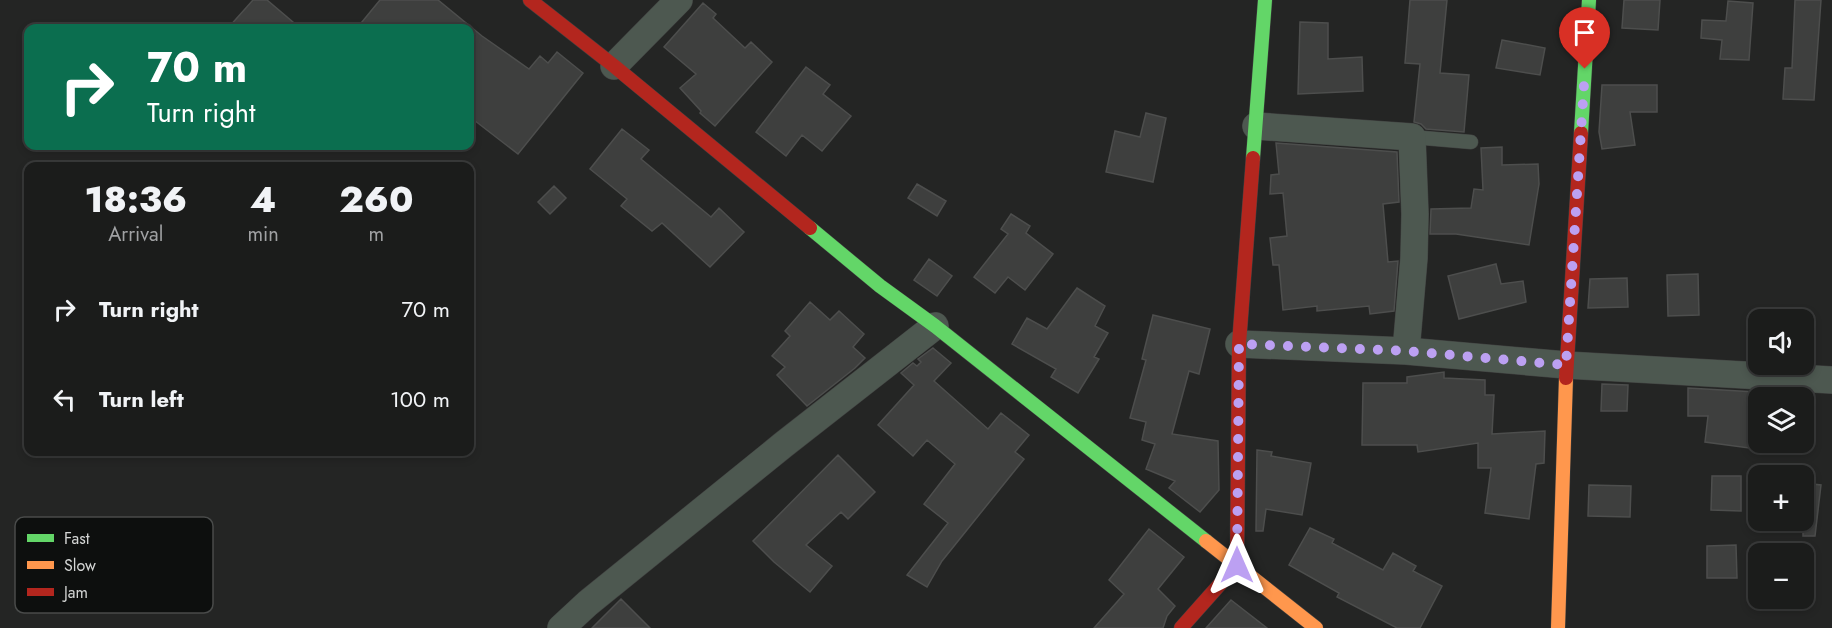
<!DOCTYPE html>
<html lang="en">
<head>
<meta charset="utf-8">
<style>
  :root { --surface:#1b1c1b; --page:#242524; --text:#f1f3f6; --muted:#a0a1a3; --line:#393a3a }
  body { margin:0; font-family:Jost,sans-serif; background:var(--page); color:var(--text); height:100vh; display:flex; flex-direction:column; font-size:22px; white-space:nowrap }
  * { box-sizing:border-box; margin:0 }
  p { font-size:20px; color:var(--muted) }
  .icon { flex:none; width:33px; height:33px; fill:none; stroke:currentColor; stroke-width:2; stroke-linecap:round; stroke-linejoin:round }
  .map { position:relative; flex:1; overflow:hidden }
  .panel { position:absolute; left:24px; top:162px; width:450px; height:294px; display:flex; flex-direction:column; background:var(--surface); border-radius:12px; box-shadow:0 3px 9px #0003,0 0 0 2px var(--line) }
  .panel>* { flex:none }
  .banner { position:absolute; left:24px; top:24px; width:450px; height:126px; border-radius:12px; box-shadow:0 3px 9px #0003,0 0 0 2px var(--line); background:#0b6e4f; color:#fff; overflow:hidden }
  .buttons { position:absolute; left:1748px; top:309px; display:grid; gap:12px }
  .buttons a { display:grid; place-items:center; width:66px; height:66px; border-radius:12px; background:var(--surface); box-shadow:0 3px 9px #0003,0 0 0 2px var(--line); font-size:30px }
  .pin { position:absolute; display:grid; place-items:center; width:51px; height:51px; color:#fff; margin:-62px -26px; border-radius:50% 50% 50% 0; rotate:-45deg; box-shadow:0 0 6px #0007 }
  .pin .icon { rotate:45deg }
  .me { position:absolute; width:66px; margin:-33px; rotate:0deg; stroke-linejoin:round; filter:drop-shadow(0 0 4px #0008) }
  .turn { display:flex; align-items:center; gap:21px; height:126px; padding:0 24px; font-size:27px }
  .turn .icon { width:78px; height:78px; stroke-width:2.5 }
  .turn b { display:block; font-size:42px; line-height:51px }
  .eta { display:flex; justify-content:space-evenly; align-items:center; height:102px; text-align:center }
  .eta b { font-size:36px; font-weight:800; line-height:42px }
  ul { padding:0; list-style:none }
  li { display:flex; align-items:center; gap:18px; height:90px; padding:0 24px }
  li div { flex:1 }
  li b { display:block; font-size:22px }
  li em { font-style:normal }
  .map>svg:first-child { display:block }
  .building { fill:#3e3f3e; stroke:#4d4e4d; stroke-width:1.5 }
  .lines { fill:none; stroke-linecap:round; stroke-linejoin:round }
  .lane-casing { stroke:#404140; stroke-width:15 }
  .street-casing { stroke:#404140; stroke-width:28 }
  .fast-casing { stroke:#404140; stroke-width:15 }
  .slow-casing { stroke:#404140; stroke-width:15 }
  .jam-casing { stroke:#404140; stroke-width:15 }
  .lane { stroke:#4d5850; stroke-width:14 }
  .street { stroke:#4d5850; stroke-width:27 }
  .fast { stroke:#63d668; stroke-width:14 }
  .slow { stroke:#ff974d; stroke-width:14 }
  .jam { stroke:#b3261e; stroke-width:14 }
  .route { stroke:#bca0f2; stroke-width:10; stroke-dasharray:0 18 }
  .key { fill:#0d0f0e; stroke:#494b4a; stroke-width:1.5 }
  .key-label { font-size:16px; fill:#d4d6d5 }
</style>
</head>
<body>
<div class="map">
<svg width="1832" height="628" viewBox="0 0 1832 628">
  <rect width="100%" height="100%" fill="#242524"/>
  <!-- building -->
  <path class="building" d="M 253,0 L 267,0 L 300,28 L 228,28 Z
    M 380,0 L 438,0 L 482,36 L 529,69 L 540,56 L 548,63 L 557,52 L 583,73 L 518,154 L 470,117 L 470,28 L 357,28 Z
    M 1410,0 L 1447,0 L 1440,73 L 1469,75 L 1464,132 L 1426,129 L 1421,124 L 1414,122 L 1420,64 L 1405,63 Z
    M 1624,0 L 1660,0 L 1658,30 L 1622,28 Z
    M 1795,0 L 1821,0 L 1814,100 L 1783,99 L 1785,68 L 1792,68 Z
    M 1728,1 L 1753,3 L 1749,60 L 1720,59 L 1722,40 L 1701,38 L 1702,20 L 1726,21 Z
    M 703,3 L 716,14 L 713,18 L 745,48 L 751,42 L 772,62 L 715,126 L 700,113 L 701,111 L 680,88 L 696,74 L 664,47 Z
    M 1300,22 L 1328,23 L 1328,59 L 1362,57 L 1363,91 L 1298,94 Z
    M 1502,40 L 1545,48 L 1540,75 L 1496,68 Z
    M 806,67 L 830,85 L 823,94 L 851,116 L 822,151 L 802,135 L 786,156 L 756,132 Z
    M 1602,85 L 1657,85 L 1657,112 L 1630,112 L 1635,145 L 1602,149 L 1599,132 Z
    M 1146,113 L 1166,118 L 1153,182 L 1106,172 L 1115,131 L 1140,137 Z
    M 622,129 L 649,150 L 641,159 L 711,217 L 719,208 L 744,232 L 710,267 L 662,223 L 652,231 L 621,206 L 627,199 L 590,169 Z
    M 1276,143 L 1397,152 L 1399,202 L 1383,204 L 1388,262 L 1398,261 L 1394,311 L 1370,314 L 1369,306 L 1317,311 L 1317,306 L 1283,310 L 1279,265 L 1273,265 L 1270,238 L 1287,236 L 1283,193 L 1270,194 L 1271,175 L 1279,174 Z
    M 1502,147 L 1502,165 L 1538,164 L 1539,184 L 1529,245 L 1456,234 L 1430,234 L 1431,209 L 1471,208 L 1474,189 L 1483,190 L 1481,148 Z
    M 917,184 L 946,201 L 937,216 L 908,198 Z
    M 554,186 L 566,198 L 550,214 L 538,202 Z
    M 1011,214 L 1030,226 L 1026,233 L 1053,254 L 1025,290 L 1008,277 L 995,293 L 974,277 L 1008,234 L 1001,229 Z
    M 929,259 L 952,276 L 937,296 L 914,280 Z
    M 1496,264 L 1501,284 L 1523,281 L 1526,302 L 1459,319 L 1448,276 Z
    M 1698,274 L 1699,315 L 1668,316 L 1667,275 Z
    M 1627,278 L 1628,307 L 1588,308 L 1590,279 Z
    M 1077,288 L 1105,306 L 1095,326 L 1108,333 L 1094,357 L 1099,359 L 1078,393 L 1051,377 L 1056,369 L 1012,344 L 1027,318 L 1047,329 Z
    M 810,302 L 830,320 L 839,311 L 864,334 L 853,347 L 865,358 L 855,368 L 807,406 L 777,375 L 785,367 L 772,356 L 790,336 L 785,331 Z
    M 1153,315 L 1210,329 L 1199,374 L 1189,371 L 1172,434 L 1218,441 L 1219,490 L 1200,512 L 1169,488 L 1175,481 L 1146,469 L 1155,444 L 1142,440 L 1146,422 L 1130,418 L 1146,360 L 1142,359 Z
    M 933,348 L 951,363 L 934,381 L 988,429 L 1001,413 L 1029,435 L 1015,452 L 1024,459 L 942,561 L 927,587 L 907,575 L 948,523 L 924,504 L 955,464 L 927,440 L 913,456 L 878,425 L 914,385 L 901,373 L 913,363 L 917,366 L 921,362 L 918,359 Z
    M 1444,372 L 1444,378 L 1485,380 L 1485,395 L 1494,395 L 1492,434 L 1545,431 L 1544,463 L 1536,464 L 1529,519 L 1485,513 L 1491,468 L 1478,468 L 1478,443 L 1418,452 L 1417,445 L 1362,445 L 1363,383 L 1407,383 L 1407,377 Z
    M 1602,384 L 1628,385 L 1627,411 L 1601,411 Z
    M 1688,388 L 1756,392 L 1749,448 L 1705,442 L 1708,416 L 1688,416 Z
    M 1257,450 L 1272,452 L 1271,456 L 1311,463 L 1302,515 L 1266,509 L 1263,531 L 1256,531 Z
    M 838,455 L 875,492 L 848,519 L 841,512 L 806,545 L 832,566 L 810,592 L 774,562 L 753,541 Z
    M 1712,476 L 1741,476 L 1741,511 L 1711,510 Z
    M 1803,483 L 1821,485 L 1815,536 L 1803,536 Z
    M 1589,485 L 1631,486 L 1630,517 L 1588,516 Z
    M 1310,528 L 1334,539 L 1332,543 L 1383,570 L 1393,553 L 1416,566 L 1413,571 L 1442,586 L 1420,628 L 1397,628 L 1337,597 L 1339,593 L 1289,565 Z
    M 1149,529 L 1184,557 L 1158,589 L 1175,606 L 1167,616 L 1163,628 L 1094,628 L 1124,594 L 1109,580 Z
    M 1736,545 L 1737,578 L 1707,578 L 1707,546 Z
    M 621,599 L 650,628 L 592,628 Z
    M 1231,600 L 1267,628 L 1206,628 Z"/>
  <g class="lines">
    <defs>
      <path id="lane" d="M 1412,137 L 1471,142"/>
      <path id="street" d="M 614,66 L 679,0
        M 1256,126 L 1412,137 L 1415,214 L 1414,258 L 1406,351
        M 1239,344 L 1406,351 L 1566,365 L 1832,380
        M 561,628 L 588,603 L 783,445 L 935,326"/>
      <path id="fast" d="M 1581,133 L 1589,0
        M 1253,158 L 1265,0
        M 810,228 L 880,286 L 935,326 L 1206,541"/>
      <path id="slow" d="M 1206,541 L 1316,628
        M 1558,628 L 1566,378"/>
      <path id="jam" d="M 530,0 L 614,66 L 810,228
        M 1566,378 L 1581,133
        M 1181,628 L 1237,565 L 1239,344 L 1253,158"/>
    </defs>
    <!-- lane casing -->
    <use href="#lane" class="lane-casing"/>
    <!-- street casing -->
    <use href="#street" class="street-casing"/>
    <!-- fast casing -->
    <use href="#fast" class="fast-casing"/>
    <!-- slow casing -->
    <use href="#slow" class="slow-casing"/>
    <!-- jam casing -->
    <use href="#jam" class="jam-casing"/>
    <!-- lane -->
    <use href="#lane" class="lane"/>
    <!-- street -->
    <use href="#street" class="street"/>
    <!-- fast -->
    <use href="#fast" class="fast"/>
    <!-- slow -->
    <use href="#slow" class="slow"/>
    <!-- jam -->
    <use href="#jam" class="jam"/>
  </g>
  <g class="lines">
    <!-- route -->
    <path class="route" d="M 1237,565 L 1239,344 L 1406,351 L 1566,365 L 1585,69"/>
  </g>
  <!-- legend -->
  <rect x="15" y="517" width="198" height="96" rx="9" class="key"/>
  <rect x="27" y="534" width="27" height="8" fill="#63d668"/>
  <rect x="27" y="561" width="27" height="8" fill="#ff974d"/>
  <rect x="27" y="588" width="27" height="8" fill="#b3261e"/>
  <g class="key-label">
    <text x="64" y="544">Fast</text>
    <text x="64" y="571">Slow</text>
    <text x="64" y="598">Jam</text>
  </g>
</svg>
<div class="buttons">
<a><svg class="icon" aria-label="sound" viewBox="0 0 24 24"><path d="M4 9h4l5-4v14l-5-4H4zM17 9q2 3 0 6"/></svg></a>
<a><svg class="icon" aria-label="layers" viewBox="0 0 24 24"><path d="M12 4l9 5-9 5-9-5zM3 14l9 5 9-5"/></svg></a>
<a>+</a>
<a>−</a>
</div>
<div class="pin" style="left:1585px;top:69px;background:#d93025"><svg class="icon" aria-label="arrive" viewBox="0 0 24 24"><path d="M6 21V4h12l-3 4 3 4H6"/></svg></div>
<svg class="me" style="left:1237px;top:565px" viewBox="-20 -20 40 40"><path d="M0-17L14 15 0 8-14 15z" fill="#bca0f2" stroke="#fff" stroke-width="4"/></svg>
<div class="banner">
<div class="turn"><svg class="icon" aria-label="right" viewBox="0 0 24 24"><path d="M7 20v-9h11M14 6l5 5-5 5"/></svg><div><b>70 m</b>Turn right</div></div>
</div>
<section class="panel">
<div class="eta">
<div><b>18:36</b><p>Arrival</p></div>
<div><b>4</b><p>min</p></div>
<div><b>260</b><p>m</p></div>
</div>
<ul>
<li><svg class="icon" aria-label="right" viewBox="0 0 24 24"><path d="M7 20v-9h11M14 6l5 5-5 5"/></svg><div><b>Turn right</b></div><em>70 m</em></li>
<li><svg class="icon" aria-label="left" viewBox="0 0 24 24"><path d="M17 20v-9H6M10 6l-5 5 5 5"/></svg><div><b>Turn left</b></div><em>100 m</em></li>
</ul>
</section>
</div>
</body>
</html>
